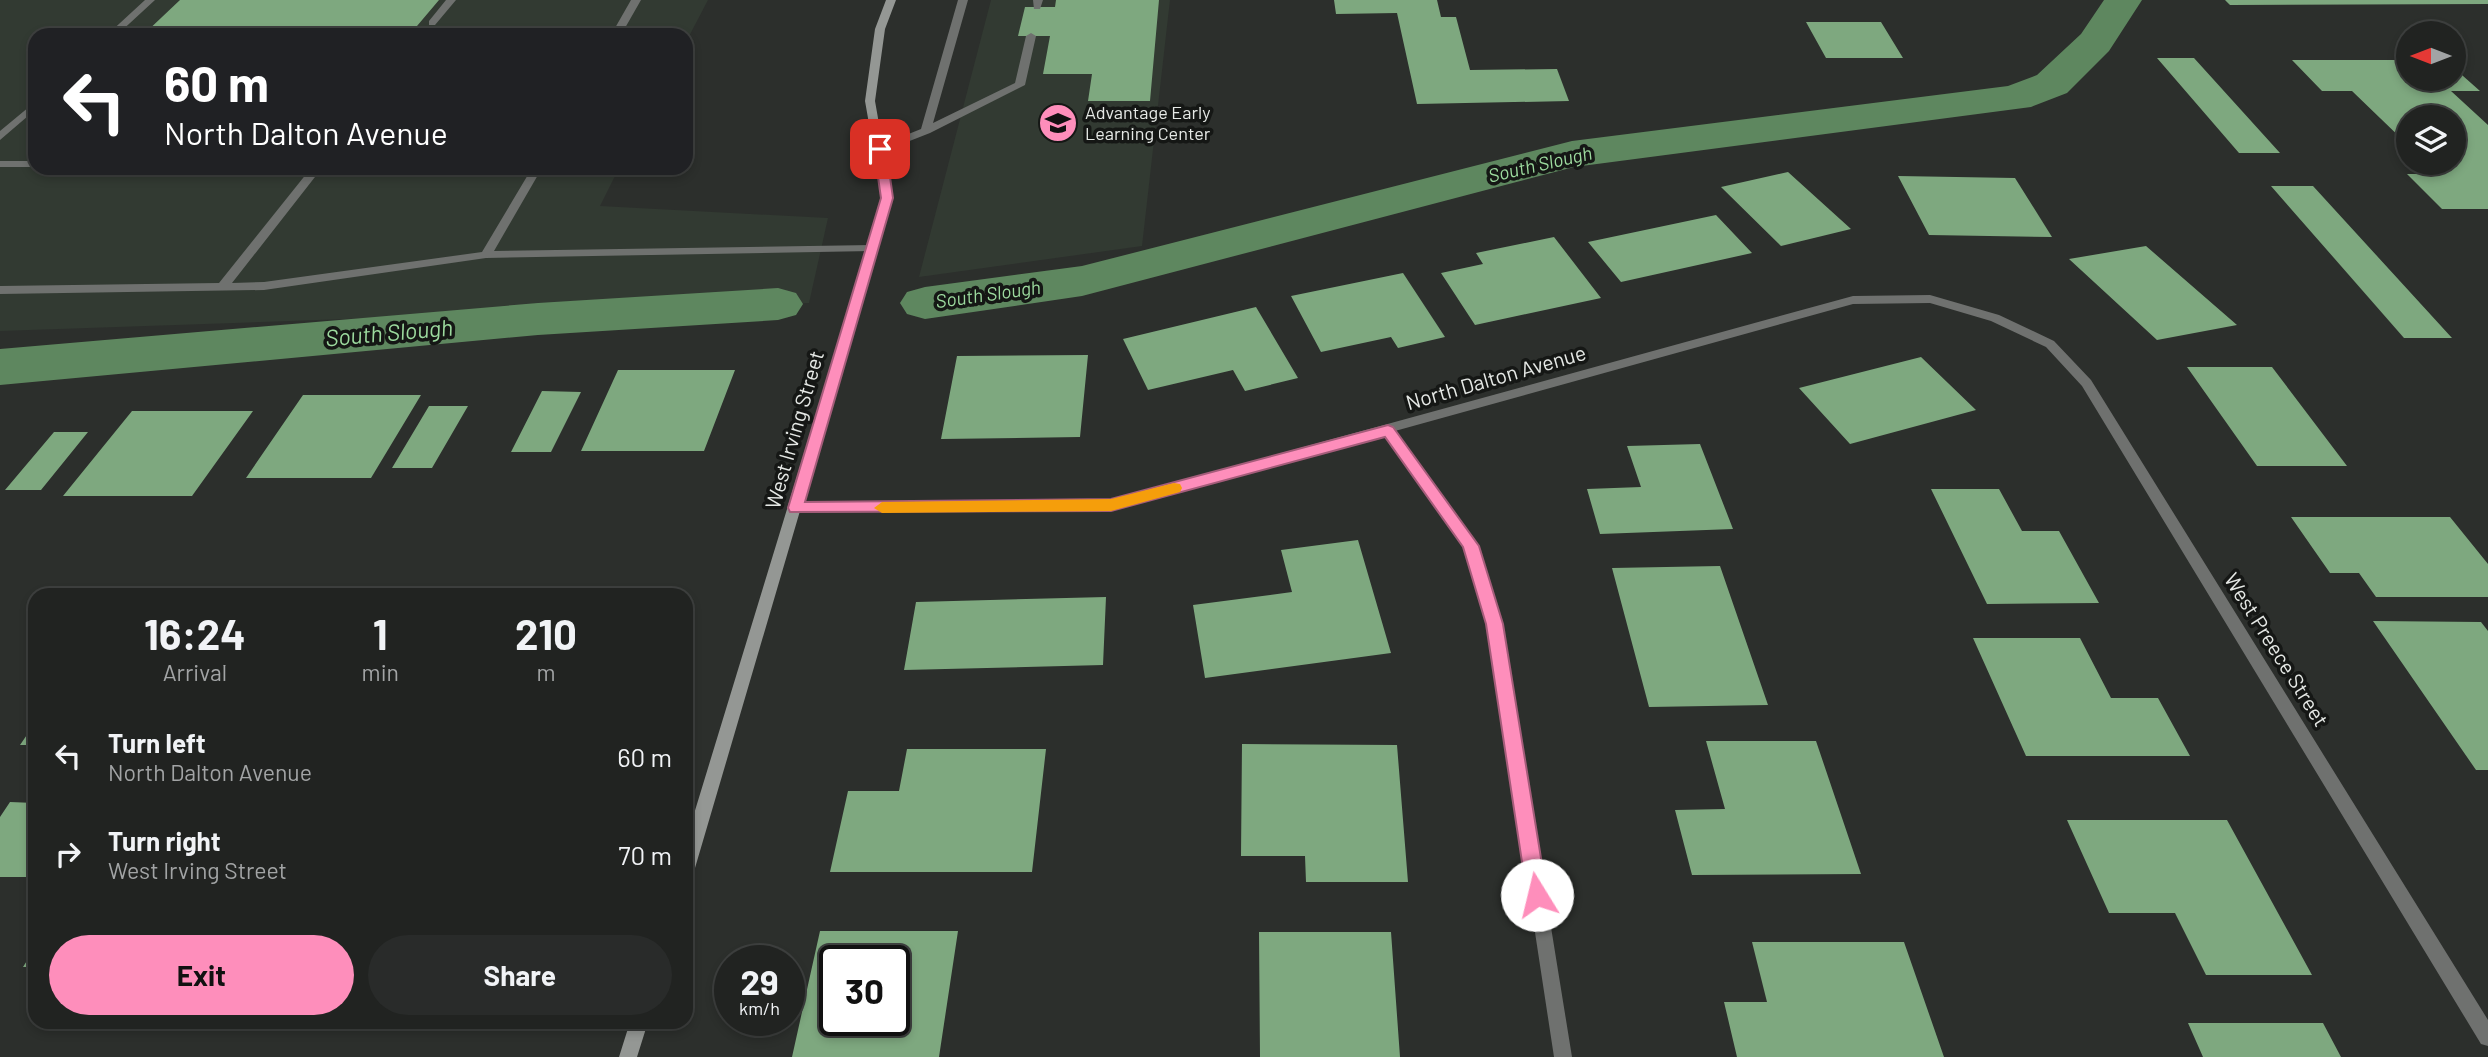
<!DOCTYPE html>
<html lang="en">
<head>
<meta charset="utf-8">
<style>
  :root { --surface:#212321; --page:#292b2a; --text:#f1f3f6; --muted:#a2a4a5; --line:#3e403f; --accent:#fe8ebb }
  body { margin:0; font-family:Barlow,sans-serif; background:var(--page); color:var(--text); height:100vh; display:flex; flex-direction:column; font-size:26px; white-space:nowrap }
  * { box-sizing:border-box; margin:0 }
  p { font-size:23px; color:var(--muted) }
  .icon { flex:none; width:38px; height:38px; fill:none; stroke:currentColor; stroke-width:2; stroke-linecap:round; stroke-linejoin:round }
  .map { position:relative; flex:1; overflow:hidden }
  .sheet { position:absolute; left:28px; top:588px; width:665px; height:441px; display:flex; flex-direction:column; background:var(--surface); border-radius:21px; box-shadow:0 4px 10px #0003,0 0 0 2px var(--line) }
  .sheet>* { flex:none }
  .top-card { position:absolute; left:28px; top:28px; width:665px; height:147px; border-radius:21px; box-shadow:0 4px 10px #0003,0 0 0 2px var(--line); background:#202124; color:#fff; overflow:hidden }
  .needle { width:46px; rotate:270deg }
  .fabs { position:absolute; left:2396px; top:21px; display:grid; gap:14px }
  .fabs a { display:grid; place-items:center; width:70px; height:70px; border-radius:50%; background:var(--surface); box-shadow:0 4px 10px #0003,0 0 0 2px var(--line); font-size:35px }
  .speed { position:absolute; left:714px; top:945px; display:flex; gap:14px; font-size:35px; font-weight:700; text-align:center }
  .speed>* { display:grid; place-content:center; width:91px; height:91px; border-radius:50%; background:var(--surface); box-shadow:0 4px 10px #0003,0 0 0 2px var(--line); line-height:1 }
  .speed small { font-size:18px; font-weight:400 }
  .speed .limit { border:4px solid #111; border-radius:10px; background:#fff; color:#111 }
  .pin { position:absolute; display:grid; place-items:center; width:60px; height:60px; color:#fff; margin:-30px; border-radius:14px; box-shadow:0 4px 10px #0006 }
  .me { position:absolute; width:77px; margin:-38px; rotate:351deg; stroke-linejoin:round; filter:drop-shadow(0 0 5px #0008) }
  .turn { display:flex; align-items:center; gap:24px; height:147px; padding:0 21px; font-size:32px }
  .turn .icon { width:91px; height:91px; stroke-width:2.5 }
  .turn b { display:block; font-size:49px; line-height:60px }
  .eta { display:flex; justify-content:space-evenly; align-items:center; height:119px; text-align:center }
  .eta b { font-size:42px; font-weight:700; line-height:49px }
  .cta { display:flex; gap:14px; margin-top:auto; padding:14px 21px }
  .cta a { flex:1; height:80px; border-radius:42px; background:var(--accent); color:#111; font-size:28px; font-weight:700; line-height:80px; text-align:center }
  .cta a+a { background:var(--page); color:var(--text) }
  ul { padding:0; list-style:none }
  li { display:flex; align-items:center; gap:21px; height:98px; padding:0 21px }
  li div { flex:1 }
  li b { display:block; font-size:26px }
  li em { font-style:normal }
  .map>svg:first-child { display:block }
  .built { fill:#323a32 }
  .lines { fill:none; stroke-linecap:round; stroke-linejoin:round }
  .canal { fill:#5e875f; fill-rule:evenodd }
  .building { fill:#7ea87f; fill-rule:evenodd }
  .lane { fill:#6f716f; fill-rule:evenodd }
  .street { fill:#6f716f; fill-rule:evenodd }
  .secondary { fill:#949794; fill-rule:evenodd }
  .route { fill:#fe8ebb; stroke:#a55c7a; stroke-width:2 }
  .slow { fill:#f59e0b }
  .labels { text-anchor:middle; stroke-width:7; stroke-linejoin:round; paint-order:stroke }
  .far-poi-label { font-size:18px; fill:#e6e9e6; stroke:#151715; text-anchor:start }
  .far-water-label { font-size:19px; font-style:italic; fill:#9cda9e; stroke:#151715 }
  .street-label { font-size:21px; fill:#e6e9e6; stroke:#151715 }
  .water-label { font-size:23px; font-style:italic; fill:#9cda9e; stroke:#151715 }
</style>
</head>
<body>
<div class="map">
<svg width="2488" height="1057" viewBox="0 0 2488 1057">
  <rect width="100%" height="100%" fill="#2c2f2c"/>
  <!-- built -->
  <path class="built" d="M 0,0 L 708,0 L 686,42 L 686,35 L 35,35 L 35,168 L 619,168 L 600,206 L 828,218 L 809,303 L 0,331 Z
    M 991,0 L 1170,0 L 1142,246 L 919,277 Z"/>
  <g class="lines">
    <!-- canal -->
    <path class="canal" d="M 2104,0 L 2142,0 L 2109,51 L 2067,93 L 2031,107 L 1574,167 L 1082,296 L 925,319 L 907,314 L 900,303 L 907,292 L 925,287 L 1082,266 L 1572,141 L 2008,86 L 2037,75 L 2081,34 Z
      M 778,288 L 796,293 L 803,304 L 796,315 L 778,320 L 538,335 L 0,385 L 0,349 L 538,303 Z"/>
  </g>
  <!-- building -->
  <path class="building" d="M 180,0 L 439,0 L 417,26 L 472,26 L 465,35 L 143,35 Z
    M 1056,0 L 1159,0 L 1150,101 L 1088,101 L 1092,74 L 1043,74 L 1050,36 L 1018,36 L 1025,7 L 1055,7 Z
    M 1334,0 L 1437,0 L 1441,17 L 1456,17 L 1470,70 L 1557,69 L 1569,101 L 1417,104 L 1397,13 L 1336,14 Z
    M 2225,0 L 2488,0 L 2488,4 L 2230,5 Z
    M 1806,22 L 1881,22 L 1903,58 L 1826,58 Z
    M 2157,58 L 2194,58 L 2280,153 L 2239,153 Z
    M 2292,60 L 2408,60 L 2408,79 L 2454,79 L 2454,68 L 2480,91 L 2451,91 L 2488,125 L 2488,209 L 2442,209 L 2407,174 L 2439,174 L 2427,163 L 2454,163 L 2454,117 L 2408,117 L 2408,145 L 2352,91 L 2322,91 Z
    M 1788,172 L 1851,229 L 1781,246 L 1721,187 Z
    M 1898,176 L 2015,178 L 2052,237 L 1929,235 Z
    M 2271,186 L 2313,186 L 2452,338 L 2404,338 Z
    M 1716,215 L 1752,253 L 1621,282 L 1588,242 Z
    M 1554,237 L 1601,298 L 1475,325 L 1441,273 L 1483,264 L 1476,253 Z
    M 2146,246 L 2237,325 L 2157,340 L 2069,259 Z
    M 1403,273 L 1445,337 L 1398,348 L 1391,337 L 1321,352 L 1291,296 Z
    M 1256,307 L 1298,378 L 1245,391 L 1233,370 L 1148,390 L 1123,339 Z
    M 1088,355 L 1080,437 L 941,439 L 957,356 Z
    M 1921,357 L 1976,410 L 1850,444 L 1799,388 Z
    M 2187,367 L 2272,367 L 2347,466 L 2257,466 Z
    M 618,370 L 735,370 L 704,451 L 581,451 Z
    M 542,391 L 581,392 L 551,452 L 511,452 Z
    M 303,395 L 421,395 L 371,478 L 246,478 Z
    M 429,406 L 468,406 L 432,468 L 392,468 Z
    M 132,411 L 253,411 L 192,496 L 63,496 Z
    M 54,432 L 88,432 L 41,490 L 5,490 Z
    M 1700,444 L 1733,529 L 1600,534 L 1587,489 L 1641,487 L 1627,446 Z
    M 1931,489 L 1999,489 L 2022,531 L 2059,531 L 2099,603 L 1987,604 Z
    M 2291,517 L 2450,517 L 2488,564 L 2488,597 L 2376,597 L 2359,573 L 2330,573 Z
    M 1358,540 L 1391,653 L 1205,678 L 1193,605 L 1292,592 L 1281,550 Z
    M 1720,566 L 1768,705 L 1649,707 L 1612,568 Z
    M 1106,597 L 1103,665 L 904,670 L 916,602 Z
    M 2373,621 L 2481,622 L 2488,631 L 2488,770 L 2476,770 Z
    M 1973,638 L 2080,638 L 2111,698 L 2158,698 L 2190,756 L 2026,756 Z
    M 35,723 L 35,745 L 20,745 Z
    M 1706,741 L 1816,741 L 1861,874 L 1692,875 L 1675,810 L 1725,809 Z
    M 1242,744 L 1397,745 L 1408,882 L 1306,882 L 1305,856 L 1241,856 Z
    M 907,749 L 1046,749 L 1032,872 L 830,872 L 848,791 L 899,791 Z
    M 10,802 L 35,803 L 35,877 L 0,877 L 0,817 Z
    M 2067,820 L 2227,820 L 2312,975 L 2206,975 L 2175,913 L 2109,913 Z
    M 820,931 L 958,931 L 939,1057 L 792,1057 ZM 835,961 L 894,961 L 894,1020 L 835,1020 Z
    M 1259,932 L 1391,932 L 1400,1057 L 1260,1057 Z
    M 1752,942 L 1904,942 L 1944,1057 L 1737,1057 L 1724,1002 L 1767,1002 Z
    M 35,948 L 35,967 L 23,967 Z
    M 2188,1023 L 2323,1023 L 2341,1057 L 2203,1057 Z"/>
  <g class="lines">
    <!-- lane -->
    <path class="lane" d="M 145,0 L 155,0 L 117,35 L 107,35 Z
      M 446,0 L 456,0 L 435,25 L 429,25 L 429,21 Z
      M 631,0 L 641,0 L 621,35 L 611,35 Z
      M 958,0 L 968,0 L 933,123 L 1015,83 L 1026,36 L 1031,33 L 1036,36 L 1025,85 L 930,133 L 884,151 L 876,151 L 876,147 L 921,129 Z
      M 1033,0 L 1043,0 L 1040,9 L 1034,9 Z
      M 35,102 L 35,110 L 0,140 L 0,131 Z
      M 0,161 L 35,161 L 35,167 L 0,167 Z
      M 311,168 L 322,168 L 232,283 L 264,282 L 482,252 L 532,168 L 542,168 L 494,251 L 872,245 L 878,248 L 872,251 L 486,258 L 264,290 L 0,294 L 0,286 L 219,283 Z"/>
    <!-- street -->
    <path class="street" d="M 1930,295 L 1999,315 L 2054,341 L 2091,380 L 2488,1020 L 2488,1046 L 2481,1044 L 2082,386 L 2046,347 L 1991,321 L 1930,303 L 1853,304 L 1395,431 L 1476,542 L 1502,624 L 1572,1057 L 1554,1057 L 1488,624 L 1464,547 L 1383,434 L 1111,510 L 796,513 L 789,508 L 796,503 L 1111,500 L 1853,296 Z"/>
    <!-- secondary -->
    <path class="secondary" d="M 886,0 L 896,0 L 885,29 L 875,101 L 892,198 L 695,868 L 692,874 L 686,876 L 686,840 L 882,198 L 865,101 L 875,29 Z
      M 630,1022 L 648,1022 L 637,1057 L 619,1057 Z"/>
  </g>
  <!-- route -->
  <path class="route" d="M 880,145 L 886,149 L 893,198 L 805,502 L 1111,499 L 1388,425 L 1393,427 L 1479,546 L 1503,624 L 1547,895 L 1544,901 L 1537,904 L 1530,901 L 1527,895 L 1486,624 L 1463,547 L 1385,437 L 1111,511 L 790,512 L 788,508 L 881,198 L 874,149 Z"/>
  <!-- slow -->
  <path class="slow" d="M 1174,483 L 1180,484 L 1182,488 L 1180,492 L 1111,511 L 882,513 L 874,508 L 882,502 L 1111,499 Z"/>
  <!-- icons -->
  <defs>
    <symbol id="school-disc" viewBox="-11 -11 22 22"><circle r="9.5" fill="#fe8ebb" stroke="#151715"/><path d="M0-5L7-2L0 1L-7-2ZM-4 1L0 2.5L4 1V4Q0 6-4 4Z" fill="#111"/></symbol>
  </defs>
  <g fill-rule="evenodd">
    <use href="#school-disc" x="1036" y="101" width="44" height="44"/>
  </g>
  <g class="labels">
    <!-- far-poi labels -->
    <g class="far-poi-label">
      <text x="1085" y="119">Advantage Early<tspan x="1085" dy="21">Learning Center</tspan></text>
    </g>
    <!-- far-water labels -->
    <g class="far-water-label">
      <text transform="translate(1540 164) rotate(-13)" y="7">South Slough</text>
      <text transform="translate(988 294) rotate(-8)" y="7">South Slough</text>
    </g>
    <!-- street labels -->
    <g class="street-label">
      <text transform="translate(1496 378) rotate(-16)" y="7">North Dalton Avenue</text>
      <text transform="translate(795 430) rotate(-74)" y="7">West Irving Street</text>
      <text transform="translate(2276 650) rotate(58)" y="7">West Preece Street</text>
    </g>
    <!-- water labels -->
    <g class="water-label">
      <text transform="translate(389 333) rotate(-5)" y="8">South Slough</text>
    </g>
  </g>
</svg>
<div class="fabs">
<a><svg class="needle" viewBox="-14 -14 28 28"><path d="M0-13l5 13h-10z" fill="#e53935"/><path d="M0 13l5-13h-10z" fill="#a2a4a5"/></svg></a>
<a><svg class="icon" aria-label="layers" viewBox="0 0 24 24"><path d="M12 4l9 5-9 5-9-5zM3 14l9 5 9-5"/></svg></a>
</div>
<div class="speed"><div>29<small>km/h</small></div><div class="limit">30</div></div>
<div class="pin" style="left:880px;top:149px;background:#d93025"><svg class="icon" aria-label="arrive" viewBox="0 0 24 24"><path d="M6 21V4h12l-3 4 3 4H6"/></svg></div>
<svg class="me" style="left:1537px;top:895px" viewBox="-20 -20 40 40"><circle r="19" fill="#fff"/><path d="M0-13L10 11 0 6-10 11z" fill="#fe8ebb"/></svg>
<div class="top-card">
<div class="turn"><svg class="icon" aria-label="left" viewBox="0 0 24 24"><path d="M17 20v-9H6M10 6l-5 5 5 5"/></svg><div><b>60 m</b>North Dalton Avenue</div></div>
</div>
<section class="sheet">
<div class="eta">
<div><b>16:24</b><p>Arrival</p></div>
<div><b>1</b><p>min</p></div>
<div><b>210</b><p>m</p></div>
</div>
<ul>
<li><svg class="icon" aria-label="left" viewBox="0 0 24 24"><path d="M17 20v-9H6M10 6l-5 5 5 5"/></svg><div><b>Turn left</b><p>North Dalton Avenue</p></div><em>60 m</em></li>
<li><svg class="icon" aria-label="right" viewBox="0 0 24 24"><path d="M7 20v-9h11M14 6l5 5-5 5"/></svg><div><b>Turn right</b><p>West Irving Street</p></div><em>70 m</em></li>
</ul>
<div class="cta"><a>Exit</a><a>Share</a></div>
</section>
</div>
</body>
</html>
